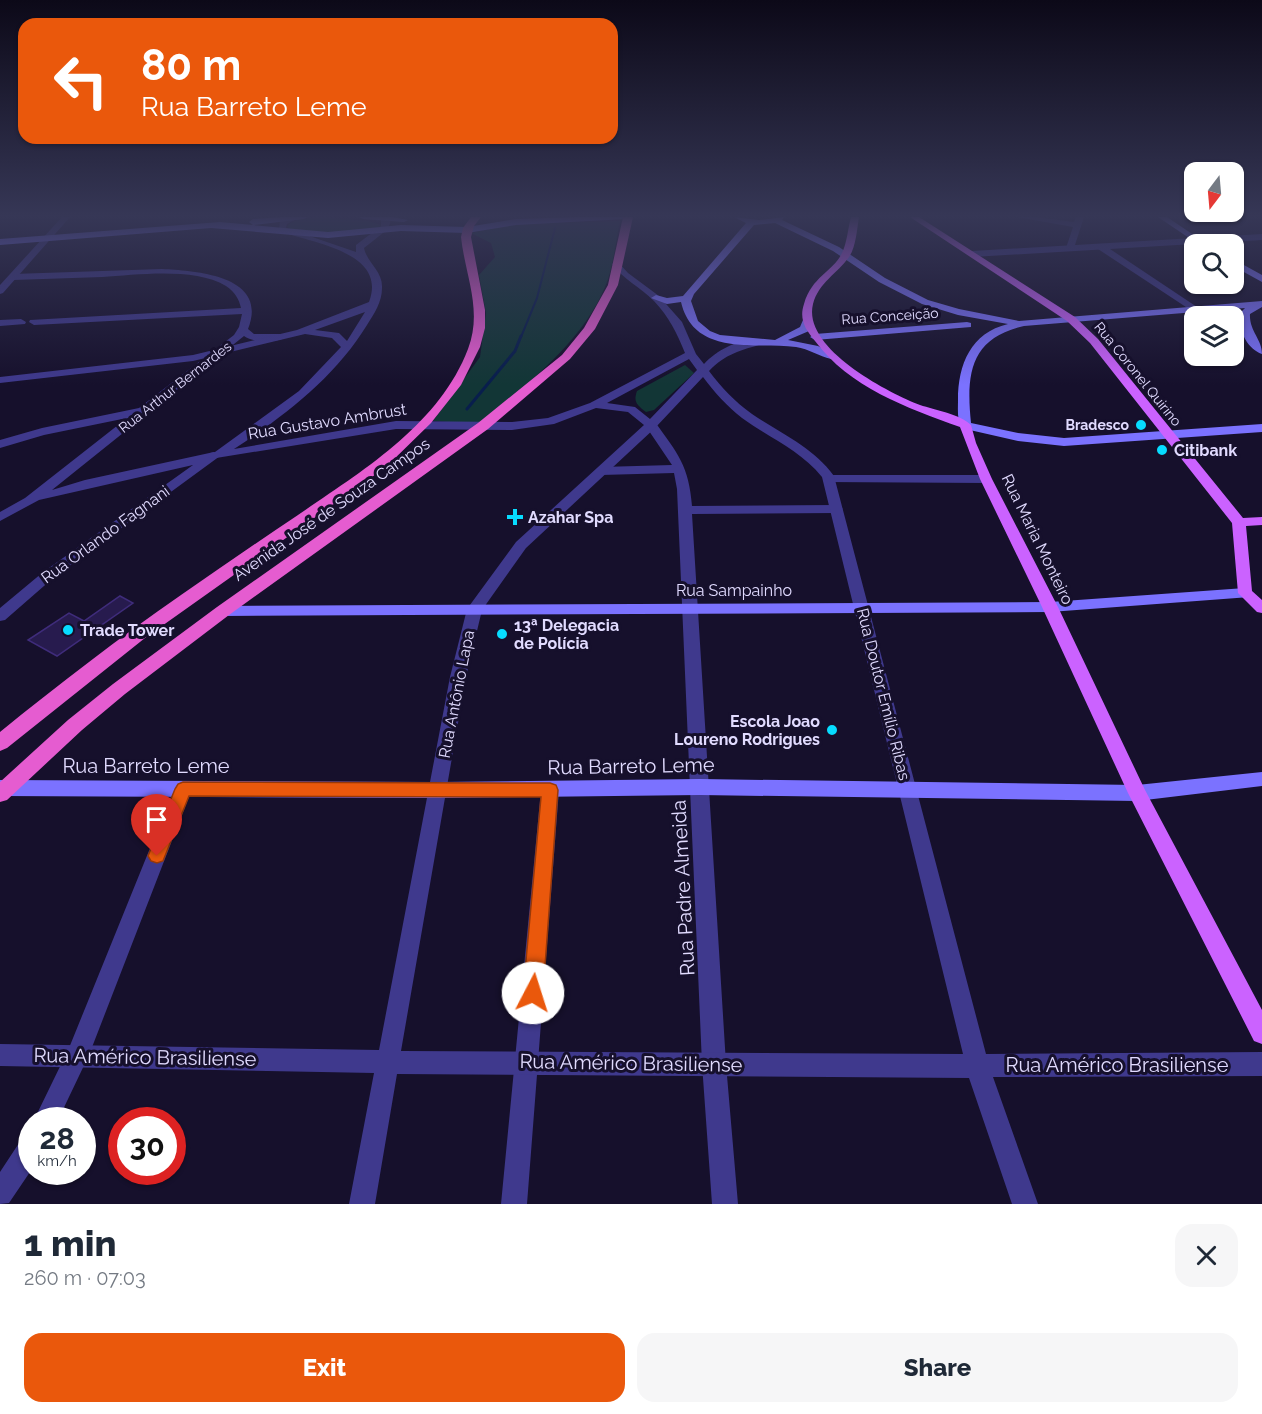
<!DOCTYPE html>
<html lang="en">
<head>
<meta charset="utf-8">
<style>
  :root { --surface:#fff; --page:#f6f6f7; --text:#1f2937; --muted:#747a83; --accent:#ea580c }
  body { margin:0; font-family:Raleway,sans-serif; background:var(--page); color:var(--text); height:100vh; display:flex; flex-direction:column; font-size:22px; white-space:nowrap }
  * { box-sizing:border-box; margin:0 }
  p { font-size:20px; color:var(--muted) }
  .icon { flex:none; width:33px; height:33px; fill:none; stroke:currentColor; stroke-width:2; stroke-linecap:round; stroke-linejoin:round }
  .map { position:relative; height:1204px; overflow:hidden }
  .panel { display:flex; flex-direction:column; background:var(--surface); flex:1 }
  .panel>* { flex:none }
  .hud { position:absolute; left:18px; top:18px; width:600px; height:126px; border-radius:18px; box-shadow:0 2px 4px #0004; background:#ea580c; color:#fff; overflow:hidden }
  .needle { width:39px; rotate:196deg }
  .buttons { position:absolute; left:1184px; top:162px; display:grid; gap:12px }
  .buttons a { display:grid; place-items:center; width:60px; height:60px; border-radius:12px; background:var(--surface); box-shadow:0 2px 4px #0004; font-size:30px }
  .speed { position:absolute; left:18px; top:1107px; display:flex; gap:12px; font-size:30px; font-weight:700; text-align:center }
  .speed>* { display:grid; place-content:center; width:78px; height:78px; border-radius:50%; background:var(--surface); box-shadow:0 2px 4px #0004; line-height:1 }
  .speed small { font-size:15px; font-weight:400 }
  .speed .limit { border:9px solid #d22; background:#fff; color:#111 }
  .pin { position:absolute; display:grid; place-items:center; width:51px; height:51px; color:#fff; margin:-62px -26px; border-radius:50% 50% 50% 0; rotate:-45deg; box-shadow:0 0 6px #0007 }
  .pin .icon { rotate:45deg }
  .me { position:absolute; width:66px; margin:-33px; rotate:5deg; stroke-linejoin:round; filter:drop-shadow(0 0 4px #0008) }
  .turn { display:flex; align-items:center; gap:21px; height:126px; padding:0 24px; font-size:27px }
  .turn .icon { width:78px; height:78px; stroke-width:2.5 }
  .turn b { display:block; font-size:42px; line-height:51px }
  .round { display:grid; place-items:center; flex:none; width:63px; height:63px; border-radius:18px; background:var(--page) }
  .headline { display:flex; align-items:center; justify-content:space-between; height:102px; padding:0 24px }
  h1 { font-size:36px; font-weight:800; line-height:45px }
  .button { display:flex; gap:12px; margin-top:auto; padding:12px 24px }
  .button a { flex:1; height:69px; border-radius:18px; background:var(--accent); color:#fff; font-size:24px; font-weight:800; line-height:69px; text-align:center }
  .button a+a { background:var(--page); color:var(--text) }
  .map>svg:first-child { display:block }
  .green { fill:#123636 }
  .lines { fill:none; stroke-linecap:round; stroke-linejoin:round }
  .stream-far1 { stroke:#081e4d; stroke-width:2 }
  .stream { stroke:#081e4d; stroke-width:3 }
  .building { fill:#271b4e; stroke:#3f2c7b; stroke-width:1.5 }
  .minor { fill:#3f398d; fill-rule:evenodd }
  .tertiary { fill:#3f398d; fill-rule:evenodd }
  .secondary { fill:#7b72ff; fill-rule:evenodd }
  .primary { fill:#cb62ff; fill-rule:evenodd }
  .trunk { fill:#e55cd0; fill-rule:evenodd }
  .route { fill:#ea580c; stroke:#983908; stroke-width:1.5 }
  .poi-dot { fill:#07dcff; stroke:#16102c; stroke-width:2 }
  .labels { text-anchor:middle; stroke-width:6; stroke-linejoin:round; paint-order:stroke }
  .far-street-label { font-size:14px; fill:#e1dbff; stroke:#16102c }
  .far-poi-label { font-size:14px; font-weight:bold; fill:#e1dbff; stroke:#16102c; text-anchor:end }
  .street-label { font-size:16px; fill:#e1dbff; stroke:#16102c }
  .poi-label { font-size:16px; font-weight:bold; fill:#e1dbff; stroke:#16102c; text-anchor:start }
  .near-street-label { font-size:20px; fill:#e1dbff; stroke:#16102c }
</style>
</head>
<body>
<div class="map">
<svg width="1262" height="1204" viewBox="0 0 1262 1204">
  <rect width="100%" height="100%" fill="#16102c"/>
  <!-- green -->
  <path class="green" d="M 324,217 L 368,221 L 381,225 L 378,228 L 331,233 L 290,229 L 287,226 C 296,217 312,218 324,217 Z
    M 620,221 C 616,240 614,260 608,279 C 588,338 525,387 478,424 L 433,421 L 480,357 L 486,313 L 479,275 L 495,257 L 491,243 L 471,233 L 516,224 Z
    M 685,365 L 694,373 L 654,410 L 646,412 C 637,405 633,402 637,391 Z"/>
  <g class="lines">
    <!-- stream-far1 -->
    <path class="stream-far1" d="M 521,337 L 537,298 L 555,228"/>
    <!-- stream -->
    <path class="stream" d="M 467,409 L 515,351 L 521,336"/>
  </g>
  <!-- building -->
  <path class="building" d="M 120,596 L 133,603 L 57,656 L 28,640 L 69,613 L 84,621 Z"/>
  <g class="lines">
    <!-- minor -->
    <path class="minor" d="M 1017,217 L 1036,217 L 1074,222 L 1076,217 L 1084,217 L 1074,248 L 1070,251 L 1066,248 L 1073,227 Z
      M 1098,245 L 1104,245 L 1200,309 L 1192,311 L 1098,249 Z
      M 162,269 C 198,271 269,276 248,329 L 254,334 L 281,334 L 286,337 C 277,343 253,343 244,336 L 52,490 L 85,480 L 214,452 L 220,456 L 52,579 L 5,620 L 0,621 L 0,608 L 42,573 L 193,465 L 39,500 L 0,521 L 0,512 L 25,498 L 127,418 L 44,435 L 0,448 L 0,440 L 42,428 L 139,408 L 234,335 L 239,327 L 242,314 L 34,325 L 29,322 L 30,320 L 241,308 C 239,299 235,292 226,286 C 194,267 137,275 102,277 C 72,278 43,279 13,280 L 8,277 L 13,274 Z
      M 21,319 L 26,322 L 25,324 L 0,326 L 0,320 Z
      M 651,421 L 655,422 C 678,454 689,466 692,506 L 836,505 L 843,509 L 836,513 L 692,514 L 726,1064 L 738,1204 L 712,1204 L 702,1064 L 677,489 L 674,473 L 601,475 L 595,471 L 601,467 L 672,465 L 645,425 Z
      M 829,475 L 986,475 L 992,479 L 986,483 L 824,482 L 823,479 L 824,476 Z
      M 183,781 L 189,784 L 192,789 L 89,1055 L 58,1120 L 34,1120 L 69,1048 L 174,789 L 177,784 Z
      M 550,782 L 556,785 L 559,790 L 527,1204 L 501,1204 L 541,790 L 544,785 Z
      M 32,1134 L 32,1169 L 9,1203 L 0,1204 L 0,1172 L 23,1137 Z"/>
    <!-- tertiary -->
    <path class="tertiary" d="M 62,217 L 70,217 L 3,293 L 0,294 L 0,285 Z
      M 290,217 L 298,218 L 287,224 L 286,228 L 356,252 L 356,245 L 381,226 L 381,217 L 389,217 L 391,220 L 388,229 L 364,248 C 367,263 383,271 382,288 C 382,302 374,314 367,325 C 335,377 286,415 234,449 L 396,421 L 512,422 L 548,418 L 590,403 L 685,353 C 677,333 669,317 654,301 C 640,287 624,280 612,264 L 617,261 L 628,273 L 659,296 L 682,322 L 696,354 L 704,364 C 718,349 742,337 763,340 L 763,344 C 741,350 725,354 709,371 C 721,387 735,402 752,414 C 781,434 813,447 834,476 L 986,1054 L 1262,1052 L 1262,1076 L 993,1077 L 1038,1204 L 1012,1204 L 969,1078 L 397,1074 L 375,1204 L 349,1204 L 374,1073 L 0,1066 L 0,1044 L 379,1050 L 450,677 L 467,609 L 516,542 L 644,425 L 628,412 L 596,408 L 554,424 L 512,430 L 396,429 L 210,459 L 208,456 L 210,453 L 215,452 L 299,391 L 341,347 L 332,338 L 305,334 L 193,361 L 0,383 L 0,377 L 193,355 L 297,330 L 369,302 C 388,252 312,243 279,231 L 280,221 ZM 365,312 L 347,341 L 339,333 L 315,330 ZM 689,359 L 697,370 L 650,419 L 635,407 L 607,403 ZM 703,377 C 714,392 727,406 742,418 C 769,438 800,450 822,477 L 963,1054 L 401,1051 L 466,677 L 482,610 L 526,548 L 655,428 Z
      M 1262,234 L 1262,240 L 972,257 L 968,254 L 972,251 Z"/>
    <!-- secondary -->
    <path class="secondary" d="M 281,217 L 308,217 L 304,219 L 253,225 L 249,222 L 253,219 Z
      M 359,217 L 393,217 L 408,220 L 404,222 L 363,219 Z
      M 577,217 L 629,217 L 625,219 L 516,225 L 467,233 L 401,231 L 328,238 L 211,228 L 0,245 L 0,239 L 220,222 L 328,232 L 401,225 L 467,227 L 516,219 Z
      M 734,217 L 759,220 L 784,217 L 782,220 L 839,247 L 885,278 L 928,300 L 959,309 L 1019,321 L 1262,301 L 1262,307 L 1250,314 C 1249,331 1262,339 1262,354 C 1246,348 1238,329 1240,313 L 1245,308 L 1024,326 C 970,338 966,374 971,423 L 1018,433 L 1064,438 L 1262,424 L 1262,432 L 1064,446 L 1018,441 L 961,428 C 957,419 958,409 958,400 C 958,364 971,333 1008,324 L 958,315 L 922,304 L 879,282 L 833,251 L 775,223 L 754,225 L 694,294 L 691,301 L 698,321 L 710,331 L 720,335 L 775,340 L 800,327 L 803,320 L 811,320 L 812,322 L 809,331 L 788,340 L 818,346 L 836,356 L 831,359 C 819,356 809,349 796,347 C 755,342 694,357 681,302 L 667,304 L 651,298 L 656,295 L 667,298 L 683,296 L 746,223 Z
      M 1158,217 L 1167,217 L 1207,244 L 1198,244 Z
      M 1233,259 L 1262,275 L 1262,282 L 1233,266 Z
      M 967,322 L 971,323 L 971,327 L 815,340 L 810,337 L 815,334 Z
      M 1245,588 L 1250,589 L 1252,593 L 1250,597 L 1050,612 L 223,616 L 215,611 L 223,606 L 1050,602 Z
      M 1262,772 L 1262,786 L 1137,801 L 700,795 L 438,798 L 0,796 L 0,780 L 438,782 L 700,779 L 1137,785 Z"/>
    <!-- primary -->
    <path class="primary" d="M 851,217 L 859,217 C 857,229 856,247 849,257 C 837,274 819,282 813,304 C 802,348 887,392 920,405 C 935,410 960,414 971,425 L 976,443 L 992,479 L 1058,607 L 1145,790 L 1262,1010 L 1262,1044 L 1254,1041 L 1128,793 L 1042,607 L 980,479 L 960,427 C 907,408 849,387 815,341 C 805,329 799,319 804,304 C 812,276 833,272 842,253 C 847,243 848,228 851,217 Z
      M 910,217 L 919,217 L 1075,317 L 1098,339 L 1243,518 L 1262,517 L 1262,525 L 1246,526 L 1252,591 L 1262,600 L 1262,613 L 1257,612 L 1238,593 L 1232,523 L 1090,343 L 1067,321 Z"/>
    <!-- trunk -->
    <path class="trunk" d="M 471,217 L 481,217 L 474,226 L 471,237 L 485,310 L 485,328 L 480,347 L 461,385 L 431,423 L 386,467 L 145,638 L 7,748 L 0,751 L 0,732 C 59,684 119,638 181,595 C 220,568 259,541 298,515 C 362,471 439,425 468,349 C 483,310 465,275 461,237 L 463,228 Z
      M 623,217 L 633,217 L 618,285 L 595,329 L 570,359 L 488,429 L 229,615 L 125,694 L 82,730 L 7,800 L 0,802 L 0,782 L 68,720 L 113,684 L 217,607 L 478,423 L 562,355 L 584,328 L 608,285 Z"/>
  </g>
  <!-- sky -->
  <linearGradient id="sky" x2="0" y2="1"><stop stop-color="#0c0918"/><stop offset="0.56" stop-color="#363756"/><stop offset="1" stop-color="#363756" stop-opacity="0"/></linearGradient>
  <rect width="1262" height="385" fill="url(#sky)"/>
  <!-- route -->
  <path class="route" d="M 183,782 L 550,783 L 556,785 L 558,790 L 543,993 L 540,1000 L 533,1003 L 526,1000 L 523,993 L 541,797 L 189,796 L 163,861 L 157,863 L 151,861 L 148,856 L 175,789 L 178,784 Z"/>
  <!-- markers -->
  <g class="poi-dot">
    <circle cx="1141" cy="425" r="6"/>
    <circle cx="1162" cy="450" r="6"/>
    <path d="M512 508h6v6h6v6h-6v6h-6v-6h-6v-6h6z"/>
    <circle cx="68" cy="630" r="6"/>
    <circle cx="502" cy="634" r="6"/>
    <circle cx="832" cy="730" r="6"/>
  </g>
  <g class="labels">
    <!-- far-street labels -->
    <g class="far-street-label">
      <text transform="translate(890 316) rotate(-4)" y="5">Rua Conceição</text>
      <text transform="translate(1138 374) rotate(51)" y="5">Rua Coronel Quirino</text>
      <text transform="translate(175 387) rotate(-38)" y="5">Rua Arthur Bernardes</text>
    </g>
    <!-- far-poi labels -->
    <g class="far-poi-label">
      <text x="1129" y="430">Bradesco</text>
    </g>
    <!-- street labels -->
    <g class="street-label">
      <text transform="translate(327 421) rotate(-9)" y="6">Rua Gustavo Ambrust</text>
      <text transform="translate(331 509) rotate(-35)" y="6">Avenida José de Souza Campos</text>
      <text transform="translate(105 534) rotate(-36)" y="6">Rua Orlando Fagnani</text>
      <text transform="translate(1038 539) rotate(64)" y="6">Rua Maria Monteiro</text>
      <text x="734" y="596">Rua Sampainho</text>
      <text transform="translate(456 694) rotate(-79)" y="6">Rua Antônio Lapa</text>
      <text transform="translate(884 694) rotate(76)" y="6">Rua Doutor Emílio Ribas</text>
    </g>
    <!-- poi labels -->
    <g class="poi-label">
      <text x="1174" y="456">Citibank</text>
      <text x="528" y="523">Azahar Spa</text>
      <text x="514" y="631">13ª Delegacia<tspan x="514" dy="18">de Polícia</tspan></text>
      <text x="80" y="636">Trade Tower</text>
      <text x="820" y="727" text-anchor="end">Escola Joao<tspan x="820" dy="18">Loureno Rodrigues</tspan></text>
    </g>
    <!-- near-street labels -->
    <g class="near-street-label">
      <text x="146" y="773">Rua Barreto Leme</text>
      <text transform="translate(631 766) rotate(-1)" y="7">Rua Barreto Leme</text>
      <text transform="translate(683 888) rotate(-93)" y="7">Rua Padre Almeida</text>
      <text transform="translate(145 1057) rotate(1)" y="7">Rua Américo Brasiliense</text>
      <text transform="translate(631 1063) rotate(1)" y="7">Rua Américo Brasiliense</text>
      <text x="1117" y="1072">Rua Américo Brasiliense</text>
    </g>
  </g>
</svg>
<div class="buttons">
<a><svg class="needle" viewBox="-14 -14 28 28"><path d="M0-13l5 13h-10z" fill="#e53935"/><path d="M0 13l5-13h-10z" fill="#747a83"/></svg></a>
<a><svg class="icon" aria-label="search" viewBox="0 0 24 24"><circle cx="10" cy="10" r="6"/><path d="M15 15l6 6"/></svg></a>
<a><svg class="icon" aria-label="layers" viewBox="0 0 24 24"><path d="M12 4l9 5-9 5-9-5zM3 14l9 5 9-5"/></svg></a>
</div>
<div class="speed"><div>28<small>km/h</small></div><div class="limit">30</div></div>
<div class="pin" style="left:157px;top:856px;background:#d93025"><svg class="icon" aria-label="arrive" viewBox="0 0 24 24"><path d="M6 21V4h12l-3 4 3 4H6"/></svg></div>
<svg class="me" style="left:533px;top:993px" viewBox="-20 -20 40 40"><circle r="19" fill="#fff"/><path d="M0-13L10 11 0 6-10 11z" fill="#ea580c"/></svg>
<div class="hud">
<div class="turn"><svg class="icon" aria-label="left" viewBox="0 0 24 24"><path d="M17 20v-9H6M10 6l-5 5 5 5"/></svg><div><b>80 m</b>Rua Barreto Leme</div></div>
</div>
</div>
<section class="panel">
<div class="headline"><div><h1>1 min</h1><p>260 m · 07:03</p></div><a class="round"><svg class="icon" aria-label="close" viewBox="0 0 24 24"><path d="M6 6l12 12M18 6L6 18"/></svg></a></div>
<div class="button"><a>Exit</a><a>Share</a></div>
</section>
</body>
</html>
